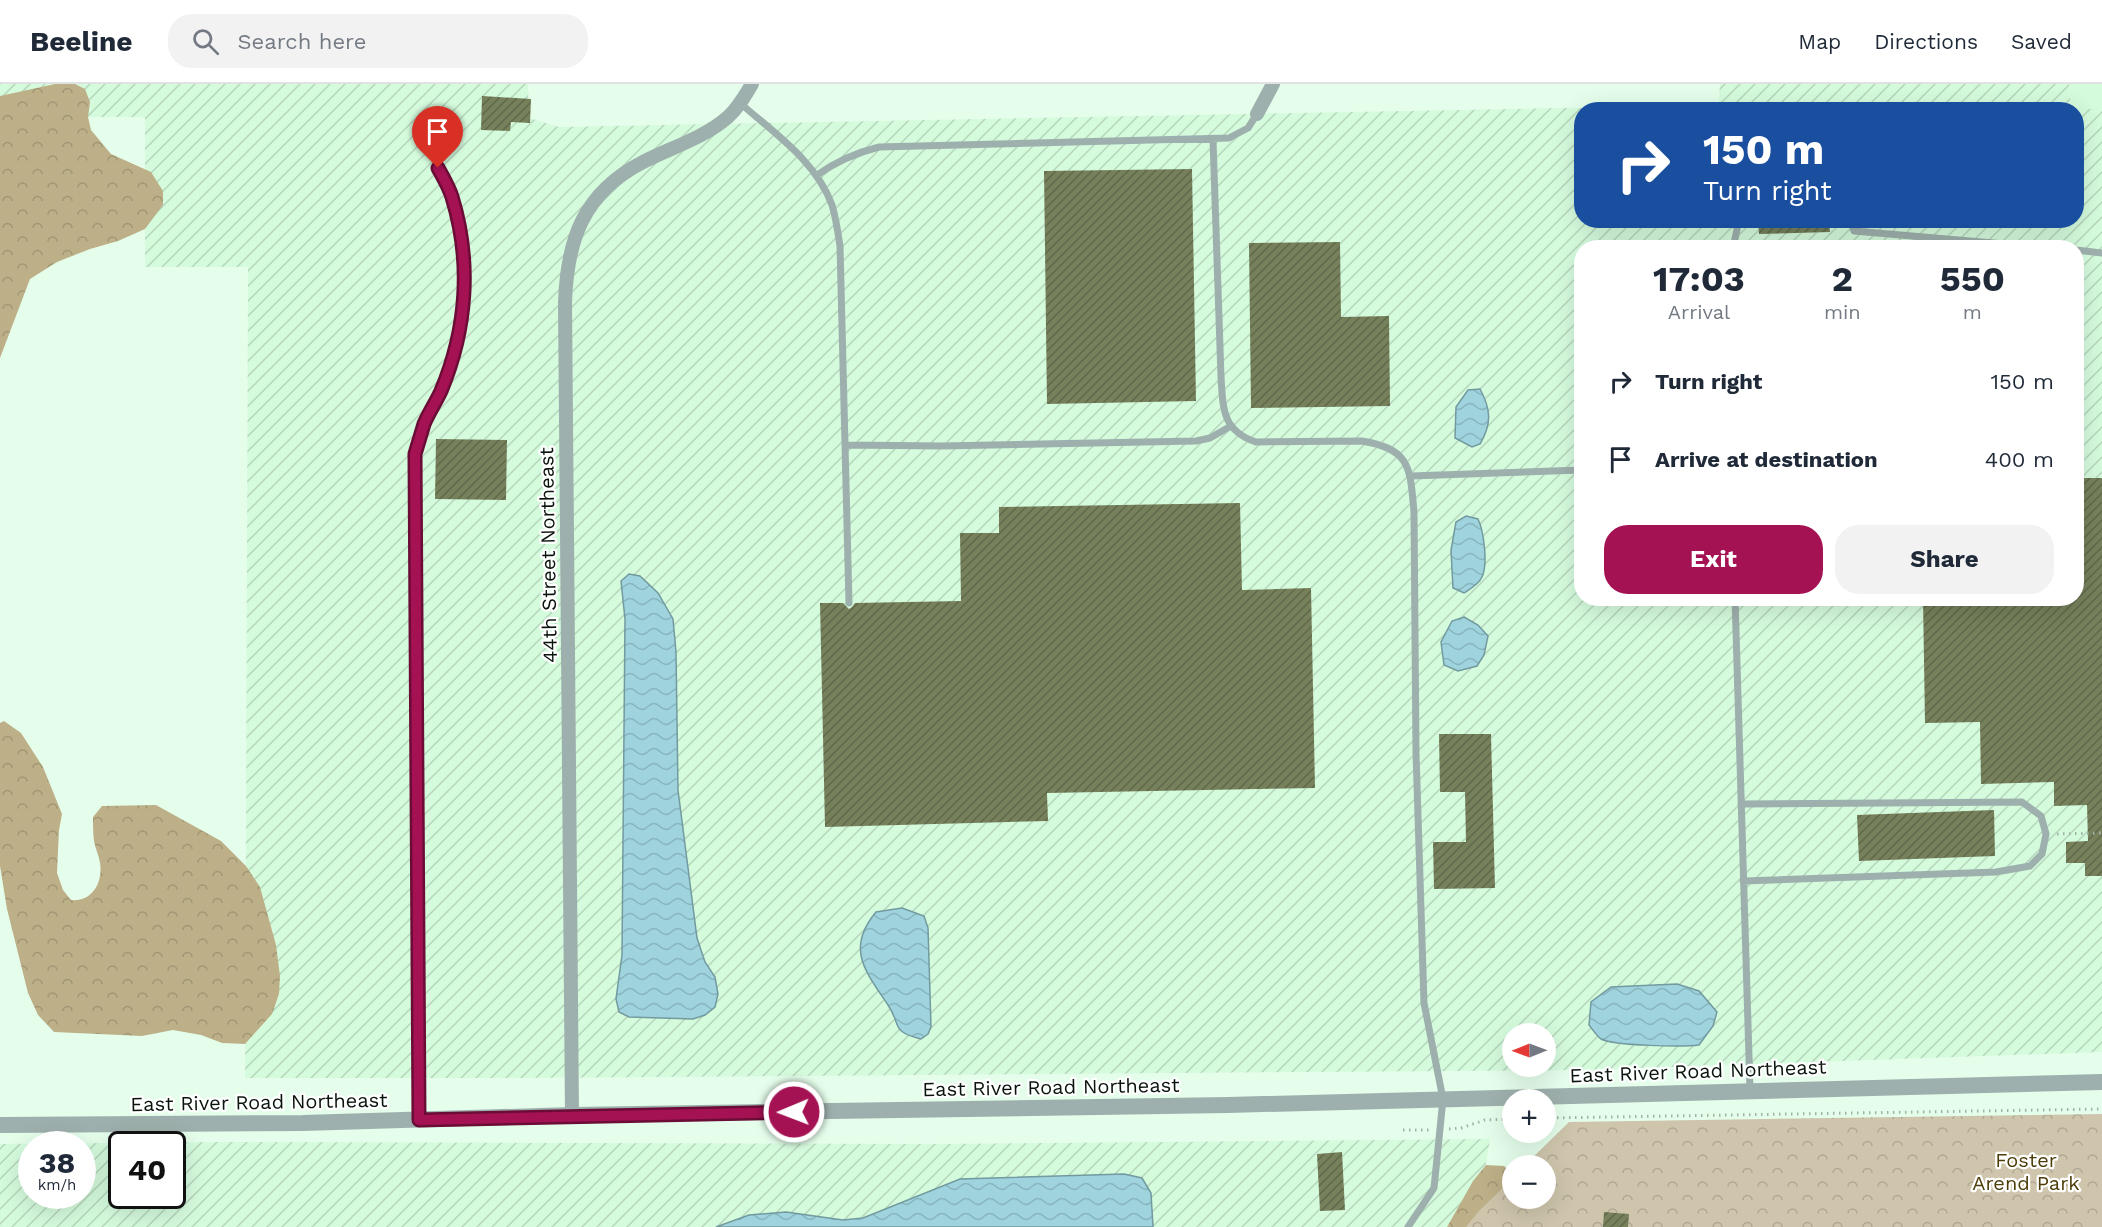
<!DOCTYPE html>
<html lang="en">
<head>
<meta charset="utf-8">
<style>
  :root { --surface:#fff; --page:#f2f2f3; --text:#1f2937; --muted:#747a83; --line:#e0e1e3; --accent:#a41253 }
  body { margin:0; font-family:"Work Sans",sans-serif; background:var(--page); color:var(--text); height:100vh; display:flex; flex-direction:column; font-size:22px; white-space:nowrap }
  * { box-sizing:border-box; margin:0 }
  p { font-size:20px; color:var(--muted) }
  .icon { flex:none; width:33px; height:33px; fill:none; stroke:currentColor; stroke-width:2; stroke-linecap:round; stroke-linejoin:round }
  .map { position:relative; flex:1; overflow:hidden }
  .details { position:absolute; left:1574px; top:156px; width:510px; height:366px; display:flex; flex-direction:column; background:var(--surface); border-radius:24px; box-shadow:0 6px 24px #0002 }
  .details>* { flex:none }
  .guide { position:absolute; left:1574px; top:18px; width:510px; height:126px; border-radius:24px; box-shadow:0 6px 24px #0002; background:#1a4fa0; color:#fff; overflow:hidden }
  .needle { width:39px; rotate:269deg }
  .buttons { position:absolute; left:1502px; top:939px; display:grid; gap:12px }
  .buttons a { display:grid; place-items:center; width:54px; height:54px; border-radius:50%; background:var(--surface); box-shadow:0 6px 24px #0002; font-size:30px }
  .speed { position:absolute; left:18px; top:1047px; display:flex; gap:12px; font-size:30px; font-weight:700; text-align:center }
  .speed>* { display:grid; place-content:center; width:78px; height:78px; border-radius:50%; background:var(--surface); box-shadow:0 6px 24px #0002; line-height:1 }
  .speed small { font-size:15px; font-weight:400 }
  .speed .limit { border:3px solid #111; border-radius:9px; background:#fff; color:#111 }
  .pin { position:absolute; display:grid; place-items:center; width:51px; height:51px; color:#fff; margin:-62px -26px; border-radius:50% 50% 50% 0; rotate:-45deg; box-shadow:0 0 6px #0007 }
  .pin .icon { rotate:45deg }
  .me { position:absolute; width:66px; margin:-33px; rotate:269deg; stroke-linejoin:round; filter:drop-shadow(0 0 4px #0008) }
  .turn { display:flex; align-items:center; gap:21px; height:126px; padding:0 30px; font-size:27px }
  .turn .icon { width:78px; height:78px; stroke-width:2.5 }
  .turn b { display:block; font-size:42px; line-height:51px }
  .eta { display:flex; justify-content:space-evenly; align-items:center; height:102px; text-align:center }
  .eta b { font-size:36px; font-weight:700; line-height:42px }
  .button { display:flex; gap:12px; margin-top:auto; padding:12px 30px }
  .button a { flex:1; height:69px; border-radius:24px; background:var(--accent); color:#fff; font-size:24px; font-weight:700; line-height:69px; text-align:center }
  .button a+a { background:var(--page); color:var(--text) }
  ul { padding:0; list-style:none }
  li { display:flex; align-items:center; gap:18px; height:78px; padding:0 30px }
  li div { flex:1 }
  li b { display:block; font-size:22px }
  li em { font-style:normal }
  header { display:flex; align-items:center; gap:36px; box-sizing:border-box; height:84px; padding:0 30px; background:var(--surface); border-bottom:2px solid var(--line) }
  header strong { font-size:28px }
  nav { display:flex; gap:33px; margin-inline-start:auto; font-size:21px }
  .search { width:420px; height:54px; background:var(--page); display:flex; align-items:center; gap:15px; box-sizing:border-box; padding:0 21px; border-radius:24px; color:var(--muted); font-size:22px }
  .map>svg:first-child { display:block }
  .built { fill:#d5fbdd }
  .industrial { fill:url(#industrial-furrows); fill-rule:evenodd }
  .forest { fill:url(#forest-crowns) }
  .park { fill:url(#park-crowns) }
  .water { fill:url(#water-waves); stroke:#729a9f; stroke-width:1.5 }
  .building { fill:url(#building-hatch) }
  .lines { fill:none; stroke-linecap:round; stroke-linejoin:round }
  .path { stroke:#9fb4a4; stroke-width:3; stroke-dasharray:1.5 4.5; stroke-linecap:butt }
  .service { stroke:#9eb0ad; stroke-width:7 }
  .minor { stroke:#9eb0ad; stroke-width:14 }
  .tertiary { stroke:#9eb0ad; stroke-width:16 }
  .route-casing { stroke:#6b0c36; stroke-width:15 }
  .route { stroke:#a41253; stroke-width:10 }
  .labels { text-anchor:middle; stroke-width:4.5; stroke-linejoin:round; paint-order:stroke }
  .street-label { font-size:20px; fill:#09140c; stroke:#fff }
  .park-label { font-size:20px; fill:#4c3d09; stroke:#fff }
</style>
</head>
<body>
<header>
<strong>Beeline</strong>
<div class="search"><svg class="icon" aria-label="search" viewBox="0 0 24 24"><circle cx="10" cy="10" r="6"/><path d="M15 15l6 6"/></svg>Search here</div>
<nav><a>Map</a><a>Directions</a><a>Saved</a></nav>
</header>
<div class="map">
<svg width="2102" height="1143" viewBox="0 0 2102 1143">
  <defs>
    <pattern id="industrial-furrows" width="10" height="10" patternUnits="userSpaceOnUse" patternTransform="scale(1.5)"><rect width="10" height="10" fill="#d5fbdd"/><path d="M-1 1l2-2M0 10L10 0M9 11l2-2" fill="none" stroke="#b6d6bc"/></pattern>
    <pattern id="forest-crowns" width="20" height="18" patternUnits="userSpaceOnUse" patternTransform="scale(1.5)"><rect width="20" height="18" fill="#bdb088"/><path d="M2 6a3 3 0 1 1 6 0M12 15a3 3 0 1 1 6 0" fill="none" stroke="#a19674"/></pattern>
    <pattern id="park-crowns" width="20" height="18" patternUnits="userSpaceOnUse" patternTransform="scale(1.5)"><rect width="20" height="18" fill="#cec5ac"/><path d="M2 6a3 3 0 1 1 6 0M12 15a3 3 0 1 1 6 0" fill="none" stroke="#b0a893"/></pattern>
    <pattern id="water-waves" width="16" height="10" patternUnits="userSpaceOnUse" patternTransform="scale(1.5)"><rect width="16" height="10" fill="#9fd4de"/><path d="M0 5q4-4 8 0t8 0" fill="none" stroke="#88b5bd"/></pattern>
    <pattern id="building-hatch" width="6" height="6" patternUnits="userSpaceOnUse" patternTransform="scale(1.5)"><rect width="6" height="6" fill="#76815c"/><path d="M-1 1l2-2M0 6l6-6M5 7l2-2" fill="none" stroke="#5f684a"/></pattern>
  </defs>
  <rect width="100%" height="100%" fill="#e5feeb"/>
  <!-- built -->
  <path class="built" d="M 2069,0 L 2102,0 L 2102,25 L 2071,25 Z"/>
  <!-- industrial -->
  <path class="industrial" d="M 0,0 L 528,0 L 529,34 L 559,43 L 1560,24 L 1718,25 L 1720,0 L 2069,0 L 2071,25 L 2102,25 L 2102,968 L 1579,986 L 526,994 L 245,994 L 248,183 L 145,183 L 145,33 L 0,33 ZM 1581,26 L 2076,26 L 2076,136 L 1581,136 ZM 1581,164 L 2076,164 L 2076,514 L 1581,514 ZM 1512,950 L 1545,950 L 1545,982 L 1512,982 Z
    M 1490,1055 L 1478,1128 L 1466,1143 L 0,1143 L 0,1060 L 216,1058 L 934,1060 ZM 32,1060 L 82,1060 L 82,1112 L 32,1112 ZM 122,1060 L 172,1060 L 172,1112 L 122,1112 Z"/>
  <!-- forest -->
  <path class="forest" d="M 55,0 L 75,0 L 85,5 L 90,18 L 88,33 L 91,46 L 111,70 L 151,88 L 163,107 L 163,121 L 145,145 L 118,157 L 90,165 L 57,178 L 30,195 L 0,274 L 0,12 Z
    M 4,637 L 21,649 L 43,683 L 62,730 L 59,746 L 57,789 L 63,806 L 71,816 C 92,818 103,799 100,779 C 99,771 95,764 94,757 C 93,749 93,741 93,733 L 102,722 L 156,721 L 221,757 L 246,782 L 260,803 L 276,861 L 280,892 L 279,910 L 272,930 L 245,960 L 222,959 L 201,951 L 173,946 L 142,952 L 54,948 L 38,931 L 28,909 L 7,825 L 0,782 L 0,639 Z
    M 1486,1081 L 1504,1082 L 1512,1089 L 1512,1114 L 1526,1143 L 1447,1143 L 1473,1097 Z"/>
  <!-- park -->
  <path class="park" d="M 2102,1030 L 2102,1143 L 1466,1143 L 1478,1128 L 1512,1095 L 1512,1114 L 1545,1114 L 1545,1082 L 1525,1081 L 1569,1038 Z"/>
  <!-- water -->
  <path class="water" d="M 1480,305 C 1491,325 1492,340 1480,360 L 1472,363 L 1455,354 L 1456,323 L 1468,306 Z
    M 1466,432 L 1478,435 C 1484,448 1488,480 1482,493 C 1479,500 1470,505 1464,509 L 1453,504 L 1451,466 L 1456,438 Z
    M 629,490 L 640,492 L 658,509 L 673,535 L 676,568 L 678,706 L 697,854 L 705,878 L 715,893 L 718,910 L 715,923 L 705,931 L 693,935 L 629,933 L 619,928 L 616,915 L 622,871 L 625,535 L 621,497 Z
    M 1464,533 L 1478,541 L 1488,552 L 1484,571 L 1477,582 L 1458,587 L 1444,581 L 1441,558 L 1452,537 Z
    M 902,824 L 924,832 L 928,844 L 931,943 L 928,950 L 921,955 C 890,947 902,942 888,921 C 866,888 845,865 876,828 Z
    M 1677,900 L 1699,907 L 1717,928 L 1713,942 L 1699,961 C 1683,963 1615,962 1601,955 C 1597,952 1592,945 1589,941 L 1591,918 L 1611,903 Z
    M 1124,1090 L 1142,1094 L 1151,1109 L 1153,1143 L 716,1143 L 749,1131 L 786,1128 L 843,1136 L 863,1134 L 960,1095 Z"/>
  <!-- building -->
  <path class="building" d="M 482,12 L 531,15 L 530,39 L 511,38 L 510,47 L 481,46 Z
    M 1192,85 L 1196,317 L 1047,320 L 1044,87 Z
    M 1758,136 L 1829,136 L 1830,148 L 1759,150 Z
    M 1340,158 L 1341,233 L 1389,232 L 1390,322 L 1251,324 L 1249,159 Z
    M 436,355 L 507,356 L 506,416 L 435,415 Z
    M 2076,394 L 2102,394 L 2102,792 L 2085,792 L 2085,779 L 2066,779 L 2066,758 L 2088,757 L 2087,721 L 2054,722 L 2054,698 L 1981,700 L 1980,638 L 1925,639 L 1923,514 L 2076,514 Z
    M 1240,419 L 1242,506 L 1311,504 L 1315,704 L 1047,709 L 1048,737 L 825,743 L 820,519 L 843,519 L 849,525 L 852,523 L 855,519 L 961,517 L 960,449 L 999,449 L 999,423 Z
    M 1439,650 L 1491,650 L 1495,804 L 1434,805 L 1433,758 L 1466,758 L 1465,708 L 1440,708 Z
    M 1994,726 L 1995,772 L 1859,777 L 1857,731 Z
    M 1342,1068 L 1345,1126 L 1320,1127 L 1317,1070 Z
    M 1604,1128 L 1629,1130 L 1628,1143 L 1603,1143 Z"/>
  <g class="lines">
    <!-- path -->
    <path class="path" d="M 2057,750 L 2102,749
      M 1545,1034 L 2102,1025
      M 1449,1045 L 1461,1044 L 1485,1036 L 1512,1035
      M 1403,1046 L 1431,1046"/>
    <!-- service -->
    <path class="service" d="M 740,19 C 774,49 816,77 832,121 C 836,134 838,149 840,162 L 849,519
      M 1213,56 L 1221,293 C 1223,324 1222,347 1256,358 L 1362,357 C 1411,365 1410,384 1414,428 L 1416,669 L 1424,919 L 1443,1015 L 1434,1104 L 1408,1143
      M 817,91 C 837,77 855,69 879,63 L 1229,54 L 1248,44 L 1257,30
      M 1851,136 L 1854,147 L 2051,164
      M 1733,164 L 1739,136
      M 2076,166 L 2102,169
      M 845,361 L 942,362 L 1196,357 L 1210,354 L 1231,342
      M 1411,392 L 1581,386
      M 1735,514 L 1750,1006
      M 1741,720 L 2022,718 L 2041,732 L 2046,750 L 2042,770 L 2030,782 L 1996,788 L 1743,797
      M 419,1034 L 415,370 C 418,360 421,350 424,340 C 429,328 436,318 441,307 C 467,244 472,178 452,113 C 449,103 443,93 438,84"/>
    <!-- minor -->
    <path class="minor" d="M 1257,30 L 1273,0
      M 572,1031 L 565,219 C 567,156 583,109 643,78 C 670,64 704,54 728,33 C 738,24 745,12 752,0"/>
    <!-- tertiary -->
    <path class="tertiary" d="M 0,1041 L 303,1039 L 572,1031 L 1228,1021 L 2102,998"/>
  </g>
  <g class="lines">
    <defs>
      <path id="route" d="M 438,84 C 443,93 449,103 452,113 C 472,178 467,245 441,307 C 436,318 429,328 424,340 C 421,350 418,360 415,370 L 419,1036 L 794,1028"/>
    </defs>
    <!-- route casing -->
    <use href="#route" class="route-casing"/>
    <!-- route -->
    <use href="#route" class="route"/>
  </g>
  <g class="labels">
    <!-- street labels -->
    <g class="street-label">
      <text transform="translate(548 471) rotate(-91)" y="7">44th Street Northeast</text>
      <text transform="translate(1698 987) rotate(-2)" y="7">East River Road Northeast</text>
      <text transform="translate(1051 1003) rotate(-1)" y="7">East River Road Northeast</text>
      <text transform="translate(259 1018) rotate(-1)" y="7">East River Road Northeast</text>
    </g>
    <!-- park labels -->
    <g class="park-label">
      <text x="2026" y="1083">Foster<tspan x="2026" dy="23">Arend Park</tspan></text>
    </g>
  </g>
</svg>
<div class="buttons">
<a><svg class="needle" viewBox="-14 -14 28 28"><path d="M0-13l5 13h-10z" fill="#e53935"/><path d="M0 13l5-13h-10z" fill="#747a83"/></svg></a>
<a>+</a>
<a>−</a>
</div>
<div class="speed"><div>38<small>km/h</small></div><div class="limit">40</div></div>
<div class="pin" style="left:438px;top:84px;background:#d93025"><svg class="icon" aria-label="arrive" viewBox="0 0 24 24"><path d="M6 21V4h12l-3 4 3 4H6"/></svg></div>
<svg class="me" style="left:794px;top:1028px" viewBox="-20 -20 40 40"><circle r="17" fill="#a41253" stroke="#fff" stroke-width="3"/><path d="M0-11L8 9 0 5-8 9z" fill="#fff"/></svg>
<div class="guide">
<div class="turn"><svg class="icon" aria-label="right" viewBox="0 0 24 24"><path d="M7 20v-9h11M14 6l5 5-5 5"/></svg><div><b>150 m</b>Turn right</div></div>
</div>
<section class="details">
<div class="eta">
<div><b>17:03</b><p>Arrival</p></div>
<div><b>2</b><p>min</p></div>
<div><b>550</b><p>m</p></div>
</div>
<ul>
<li><svg class="icon" aria-label="right" viewBox="0 0 24 24"><path d="M7 20v-9h11M14 6l5 5-5 5"/></svg><div><b>Turn right</b></div><em>150 m</em></li>
<li><svg class="icon" aria-label="arrive" viewBox="0 0 24 24"><path d="M6 21V4h12l-3 4 3 4H6"/></svg><div><b>Arrive at destination</b></div><em>400 m</em></li>
</ul>
<div class="button"><a>Exit</a><a>Share</a></div>
</section>
</div>
</body>
</html>
